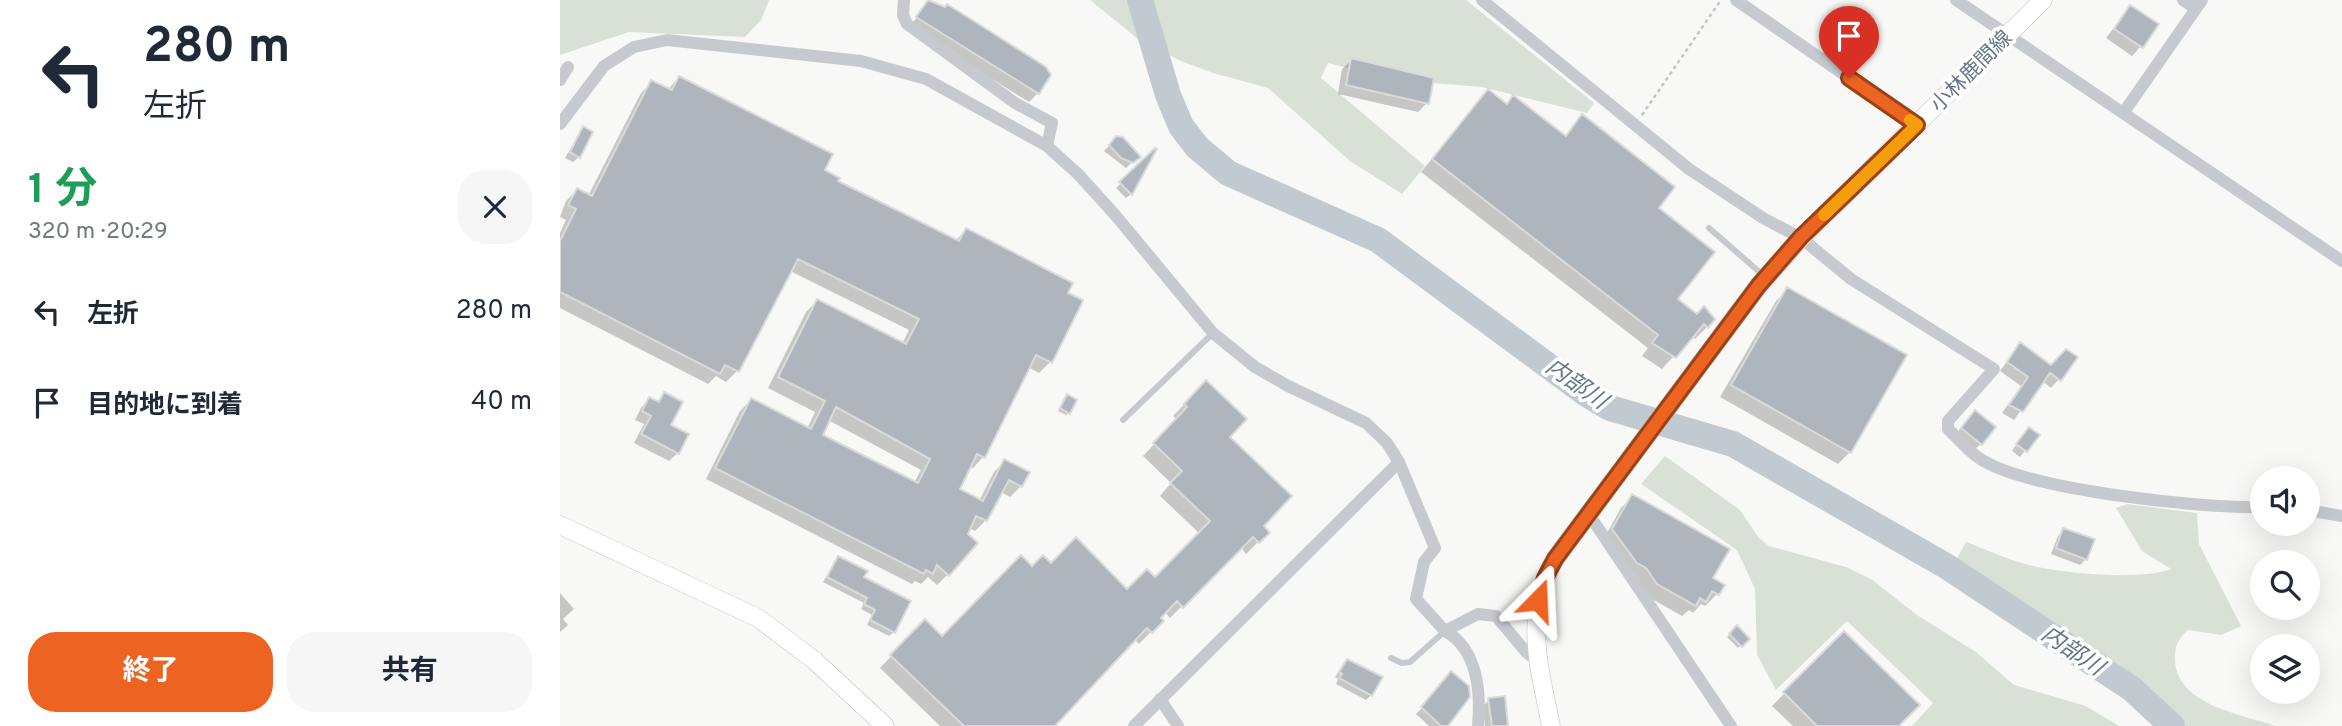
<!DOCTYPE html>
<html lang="ja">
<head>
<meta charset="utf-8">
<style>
  :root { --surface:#fff; --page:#f6f6f7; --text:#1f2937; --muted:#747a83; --accent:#ed6422 }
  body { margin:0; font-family:Overpass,"Noto Sans JP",sans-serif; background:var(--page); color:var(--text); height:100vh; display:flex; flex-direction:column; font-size:26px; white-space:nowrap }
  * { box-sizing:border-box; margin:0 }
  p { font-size:23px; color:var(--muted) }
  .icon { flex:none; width:38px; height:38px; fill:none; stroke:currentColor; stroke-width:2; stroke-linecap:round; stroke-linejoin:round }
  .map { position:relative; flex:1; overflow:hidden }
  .side { display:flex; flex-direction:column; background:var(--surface); width:560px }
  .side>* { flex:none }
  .top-card { background:#fff; color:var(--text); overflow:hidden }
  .fabs { position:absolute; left:1690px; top:466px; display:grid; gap:14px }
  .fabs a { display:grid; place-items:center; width:70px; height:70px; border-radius:50%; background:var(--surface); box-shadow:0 7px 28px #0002; font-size:35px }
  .pin { position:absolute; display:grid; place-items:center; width:60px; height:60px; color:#fff; margin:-72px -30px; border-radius:50% 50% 50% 0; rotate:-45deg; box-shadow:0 0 7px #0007 }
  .pin .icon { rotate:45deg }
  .me { position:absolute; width:77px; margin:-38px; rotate:21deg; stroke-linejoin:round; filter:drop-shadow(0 0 5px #0008) }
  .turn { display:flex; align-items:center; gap:24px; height:147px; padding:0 28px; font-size:32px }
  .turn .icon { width:91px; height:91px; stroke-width:2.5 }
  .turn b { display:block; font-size:49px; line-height:60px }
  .round { display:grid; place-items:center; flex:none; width:74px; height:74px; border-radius:28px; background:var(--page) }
  .summary { display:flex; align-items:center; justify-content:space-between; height:119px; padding:0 28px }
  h1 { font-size:42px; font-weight:700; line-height:52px; color:#1e9e55 }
  .primary-button { display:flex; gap:14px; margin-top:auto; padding:14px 28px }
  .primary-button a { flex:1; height:80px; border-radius:28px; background:var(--accent); color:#fff; font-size:28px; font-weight:700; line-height:80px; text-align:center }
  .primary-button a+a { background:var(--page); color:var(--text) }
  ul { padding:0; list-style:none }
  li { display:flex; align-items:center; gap:21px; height:91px; padding:0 28px }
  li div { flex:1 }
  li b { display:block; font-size:26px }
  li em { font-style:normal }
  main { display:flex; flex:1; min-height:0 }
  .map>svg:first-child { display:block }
  .green { fill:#d9e1d7 }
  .shadow { fill:#0003; fill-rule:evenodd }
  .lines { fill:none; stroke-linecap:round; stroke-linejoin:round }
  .river { stroke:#c1cad0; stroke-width:26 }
  .building { fill:#aeb5bd; stroke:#dadad8; stroke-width:2; fill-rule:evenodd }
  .secondary-casing { stroke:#babfc4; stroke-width:19 }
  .path { stroke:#c2c3c6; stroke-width:2.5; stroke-dasharray:3.5 3.5; stroke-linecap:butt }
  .lane { stroke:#c6c9ce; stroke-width:6 }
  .street { stroke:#c6c9ce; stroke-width:12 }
  .secondary { stroke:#fff; stroke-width:18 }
  .route-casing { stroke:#9a4116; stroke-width:18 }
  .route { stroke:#ed6422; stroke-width:12 }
  .slow { stroke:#f59e0b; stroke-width:12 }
  .labels { text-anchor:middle; stroke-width:7; stroke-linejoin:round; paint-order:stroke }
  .street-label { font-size:21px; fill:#667689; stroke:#fff }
  .water-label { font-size:23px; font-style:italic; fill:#627783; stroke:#fff }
</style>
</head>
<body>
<main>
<section class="side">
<div class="top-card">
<div class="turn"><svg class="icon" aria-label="left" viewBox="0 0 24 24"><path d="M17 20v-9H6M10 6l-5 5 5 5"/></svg><div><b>280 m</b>左折</div></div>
</div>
<div class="summary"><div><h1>1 分</h1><p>320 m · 20:29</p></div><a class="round"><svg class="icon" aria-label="close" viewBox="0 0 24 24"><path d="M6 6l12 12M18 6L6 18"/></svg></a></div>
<ul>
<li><svg class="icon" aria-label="left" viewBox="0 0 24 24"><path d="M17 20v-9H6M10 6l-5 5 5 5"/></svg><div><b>左折</b></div><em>280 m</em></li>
<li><svg class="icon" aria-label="arrive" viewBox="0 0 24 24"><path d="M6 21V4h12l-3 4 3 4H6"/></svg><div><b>目的地に到着</b></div><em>40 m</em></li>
</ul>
<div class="primary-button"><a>終了</a><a>共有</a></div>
</section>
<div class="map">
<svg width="1782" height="726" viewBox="0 0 1782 726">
  <rect width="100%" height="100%" fill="#f8f9f6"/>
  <!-- green -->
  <path class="green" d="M 0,0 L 209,0 L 201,20 L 185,37 L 69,32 L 0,55 Z
    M 530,0 L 906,0 L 1034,103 L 1027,113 L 922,87 L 836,80 L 768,63 L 761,78 L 865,166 L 842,194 L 790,161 L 708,88 L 653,73 L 621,61 L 578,39 Z
    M 1105,456 L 1180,510 L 1199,538 L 1209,546 L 1286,567 L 1311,579 L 1357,615 L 1416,652 L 1454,685 L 1526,706 L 1559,726 L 1352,726 L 1373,703 L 1287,621 L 1216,690 L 1197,655 L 1195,589 L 1177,550 L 1081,484 Z
    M 1567,504 L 1637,513 L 1639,544 L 1681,626 L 1661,635 L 1628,630 C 1618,639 1615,645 1615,658 C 1615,705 1681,714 1716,726 L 1619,726 L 1560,680 L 1391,569 L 1406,542 C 1430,551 1457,564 1483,568 C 1515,574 1582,580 1611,569 L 1582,551 L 1556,508 Z"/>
  <!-- shadow -->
  <path class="shadow" d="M 371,0 L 385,9 L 478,93 L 469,102 L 349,27 Z
    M 1570,7 L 1581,46 L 1572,56 L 1546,38 Z
    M 792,60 L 867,103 L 858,112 L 778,94 L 782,69 Z
    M 119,78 L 276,182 L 395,241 L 406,230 L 506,294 L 490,362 L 479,373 L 468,367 L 423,457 L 413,468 L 409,466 L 397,490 L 419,501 L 434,472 L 445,461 L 461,486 L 450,497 L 441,492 L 426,520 L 415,531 L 409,528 L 388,574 L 377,585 L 368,577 L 361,584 L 355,581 L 352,584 L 146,479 L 180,411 L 191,400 L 247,429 L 255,412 L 208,388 L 246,312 L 257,301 L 342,344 L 349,330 L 230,271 L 177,371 L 166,382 L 156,376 L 148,384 L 0,308 L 0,233 L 6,220 L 0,217 L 6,201 L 17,190 L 28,196 L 81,93 L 92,82 L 107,90 ZM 268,420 L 361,470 L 354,483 L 260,435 Z
    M 928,91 L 946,105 L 953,97 L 1004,137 L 1022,117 L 1096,209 L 1116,299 L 1147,327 L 1135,339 L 1132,336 L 1102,369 L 1082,356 L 1088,348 L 861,172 Z
    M 23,128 L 19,157 L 13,162 L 5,158 Z
    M 551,144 L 578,157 L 566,168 L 544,151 Z
    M 594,151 L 571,194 L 566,198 L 556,188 Z
    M 1228,290 L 1290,452 L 1278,464 L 1160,397 L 1216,301 Z
    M 1460,344 L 1499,379 L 1491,388 L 1482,381 L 1454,420 L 1442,413 L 1461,386 L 1440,371 Z
    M 646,382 L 701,526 L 707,533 L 686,554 L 681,547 L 610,618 L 605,612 L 598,618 L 601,621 L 579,644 L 574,639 L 491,726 L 380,726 L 320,668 L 365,621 L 382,638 L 472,569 L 491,565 L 567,591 L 595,579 L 640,534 L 600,496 L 611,483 L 583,456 L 617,420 L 613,416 Z
    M 104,394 L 109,426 L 118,453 L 109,461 L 74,443 L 84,424 L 75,420 L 81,408 L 89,399 L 96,403 Z
    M 505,399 L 509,413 L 506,415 L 498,411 Z
    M 1409,418 L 1421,444 L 1415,449 L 1396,434 Z
    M 1463,435 L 1477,435 L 1460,457 L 1452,451 Z
    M 1073,496 L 1151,579 L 1157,594 L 1145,606 L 1141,604 L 1133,613 L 1129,610 L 1122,616 L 1085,595 L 1042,542 L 1061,508 Z
    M 1504,530 L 1526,559 L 1520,565 L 1491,554 L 1498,536 Z
    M 278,558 L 302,578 L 334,632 L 329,636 L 307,625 L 312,615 L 301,609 L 304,603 L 263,582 Z
    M 0,593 L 14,609 L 3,619 L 8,625 L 0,632 Z
    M 1177,628 L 1188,639 L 1178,648 L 1167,637 Z
    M 1284,633 L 1336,726 L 1233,726 L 1212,706 Z
    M 787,661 L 811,695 L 806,700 L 776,684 L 778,679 L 775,677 Z
    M 874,696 L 885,726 L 869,726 L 856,714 Z
    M 929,700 L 946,726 L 925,726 L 923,706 Z"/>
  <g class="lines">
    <!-- river -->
    <path class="river" d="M 580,0 L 608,95 L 621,126 L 637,147 L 668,173 L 818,240 L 1025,393 L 1050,408 L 1173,444 L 1386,566 L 1572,689 L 1612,726"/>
  </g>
  <!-- building -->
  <path class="building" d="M 368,0 L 385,7 L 387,4 L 486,67 L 491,75 L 479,94 L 356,17 Z
    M 1570,5 L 1599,24 L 1583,48 L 1554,29 Z
    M 791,58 L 874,78 L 869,104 L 786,85 Z
    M 119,76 L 273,154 L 265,170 L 280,178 L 278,181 L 399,241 L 406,228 L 513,283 L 508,293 L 523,300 L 522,303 L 492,363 L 476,355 L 425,458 L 417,454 L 400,489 L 423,501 L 444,459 L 470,472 L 462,487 L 449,480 L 427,521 L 416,516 L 408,534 L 418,543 L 389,576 L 377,565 L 373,574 L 366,570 L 364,574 L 155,468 L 191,398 L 251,429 L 265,401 L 218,377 L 257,299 L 346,344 L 359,319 L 238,259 L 179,372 L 165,365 L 160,374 L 0,292 L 0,241 L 16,209 L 8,205 L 17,188 L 32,196 L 91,80 L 112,90 ZM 276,407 L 370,459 L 358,483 L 263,435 Z
    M 928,89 L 947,104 L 953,95 L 1006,136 L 1022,114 L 1115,187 L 1099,208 L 1155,252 L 1118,299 L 1137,314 L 1144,306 L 1155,319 L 1148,328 L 1144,324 L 1116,358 L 1092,343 L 1098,335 L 872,159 Z
    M 23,126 L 33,132 L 20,158 L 10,152 Z
    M 556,136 L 563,137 L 581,157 L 573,163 L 561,158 L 549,145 Z
    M 595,148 L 597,149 L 572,195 L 559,182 Z
    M 1227,287 L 1347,355 L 1291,453 L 1171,385 Z
    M 1460,342 L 1491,365 L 1506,349 L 1518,357 L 1501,381 L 1490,373 L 1463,412 L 1449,405 L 1468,377 L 1447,362 Z
    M 646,380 L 687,419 L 670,437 L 732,496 L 704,526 L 710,533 L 699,543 L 693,537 L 623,608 L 617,601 L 601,618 L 604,621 L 592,633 L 587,628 L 495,726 L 404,726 L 330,655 L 365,619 L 382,636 L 461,555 L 472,566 L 483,555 L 491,563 L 516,537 L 567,589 L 587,569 L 595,577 L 650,521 L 610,483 L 622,471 L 593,443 L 627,407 L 624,404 Z
    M 104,392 L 123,402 L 111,425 L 129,434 L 119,454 L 81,434 L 91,416 L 82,411 L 89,397 L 99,402 Z
    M 507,394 L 517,400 L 510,414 L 500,408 Z
    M 1415,410 L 1436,427 L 1422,445 L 1401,428 Z
    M 1469,427 L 1480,435 L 1467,452 L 1456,444 Z
    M 1072,494 L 1170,549 L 1153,578 L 1165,585 L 1159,595 L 1152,591 L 1146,602 L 1140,598 L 1136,606 L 1097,584 L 1086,568 L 1077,563 L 1052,529 Z
    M 1503,528 L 1535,539 L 1527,560 L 1496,548 Z
    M 278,556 L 308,571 L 304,577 L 351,601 L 335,633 L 310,620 L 315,610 L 304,604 L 307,598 L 267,577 Z
    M 1177,625 L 1190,639 L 1182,647 L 1169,634 Z
    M 1284,631 L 1360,705 L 1339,726 L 1257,726 L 1223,692 Z
    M 787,659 L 823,677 L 812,696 L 779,678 L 782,674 L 779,672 Z
    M 891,671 L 909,686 L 910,697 L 888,726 L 881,726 L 861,707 Z
    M 945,696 L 948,726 L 932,726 L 928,698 Z"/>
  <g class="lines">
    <defs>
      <path id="secondary" d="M 0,525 L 198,618 L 255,661 L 325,726
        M 991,726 C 979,665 963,616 995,559 L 1199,285 L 1241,238 L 1483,0"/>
    </defs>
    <!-- secondary casing -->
    <use href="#secondary" class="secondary-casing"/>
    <!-- path -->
    <path class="path" d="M 1082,115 L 1161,0"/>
    <!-- lane -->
    <path class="lane" d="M 1149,228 L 1204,276
      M 563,420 L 653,333
      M 831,658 L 842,663 L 850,662 L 885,631"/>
    <!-- street -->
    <path class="street" d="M 344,0 L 343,15 L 347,24 L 455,103 L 492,123 L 487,146
      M 922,0 L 1129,169 L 1203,218 L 1241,238 L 1291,279 L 1434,369 L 1388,421 L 1388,429 C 1398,438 1408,451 1419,458 C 1465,490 1645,509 1703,507
      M 1176,0 L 1357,125
      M 1396,0 L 1782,261
      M 1623,0 L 1636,9
      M 0,80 L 8,67
      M 1564,112 L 1642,0
      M 0,124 L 44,66 L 74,47 L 107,40 L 301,61 L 366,79 L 487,146 L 519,175 L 556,216 L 653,333 L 695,367 L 728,386 L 806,423 L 827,443 L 839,462 L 574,726
      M 839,462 L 875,548 L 864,562 L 856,599 L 885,631
      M 1748,510 L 1782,516
      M 1028,513 L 1171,726
      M 600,699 L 618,726
      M 918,726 C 921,693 918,649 885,631 L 918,614 L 936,616 L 966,652 L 979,662"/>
    <!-- secondary -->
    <use href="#secondary" class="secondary"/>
  </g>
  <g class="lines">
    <defs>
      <path id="route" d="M 978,600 L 985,578 L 995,559 L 1199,285 L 1241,237 L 1357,125 L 1289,78"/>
    </defs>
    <!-- route casing -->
    <use href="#route" class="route-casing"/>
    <!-- route -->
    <use href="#route" class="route"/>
    <!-- slow -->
    <path class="slow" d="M 1264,215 L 1357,125 L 1350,120"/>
  </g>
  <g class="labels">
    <!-- street labels -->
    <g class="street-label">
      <text transform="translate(1411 71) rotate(-45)" y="7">小林鹿間線</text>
    </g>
    <!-- water labels -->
    <g class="water-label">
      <text transform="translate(1017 383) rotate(35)" y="8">内部川</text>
      <text transform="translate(1513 650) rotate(34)" y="8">内部川</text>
    </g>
  </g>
</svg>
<div class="fabs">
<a><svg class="icon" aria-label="sound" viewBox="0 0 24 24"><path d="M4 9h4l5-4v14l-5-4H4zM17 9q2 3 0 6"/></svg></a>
<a><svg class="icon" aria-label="search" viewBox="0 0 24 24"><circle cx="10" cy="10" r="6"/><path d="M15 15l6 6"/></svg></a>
<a><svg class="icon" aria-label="layers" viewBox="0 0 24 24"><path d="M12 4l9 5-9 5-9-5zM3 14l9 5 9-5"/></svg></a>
</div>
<div class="pin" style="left:1289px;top:78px;background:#d93025"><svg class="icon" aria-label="arrive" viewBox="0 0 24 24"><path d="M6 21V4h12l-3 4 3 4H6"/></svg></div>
<svg class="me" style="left:978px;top:600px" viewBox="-20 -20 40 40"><path d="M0-17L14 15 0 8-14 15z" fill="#ed6422" stroke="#fff" stroke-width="4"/></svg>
</div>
</main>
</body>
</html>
